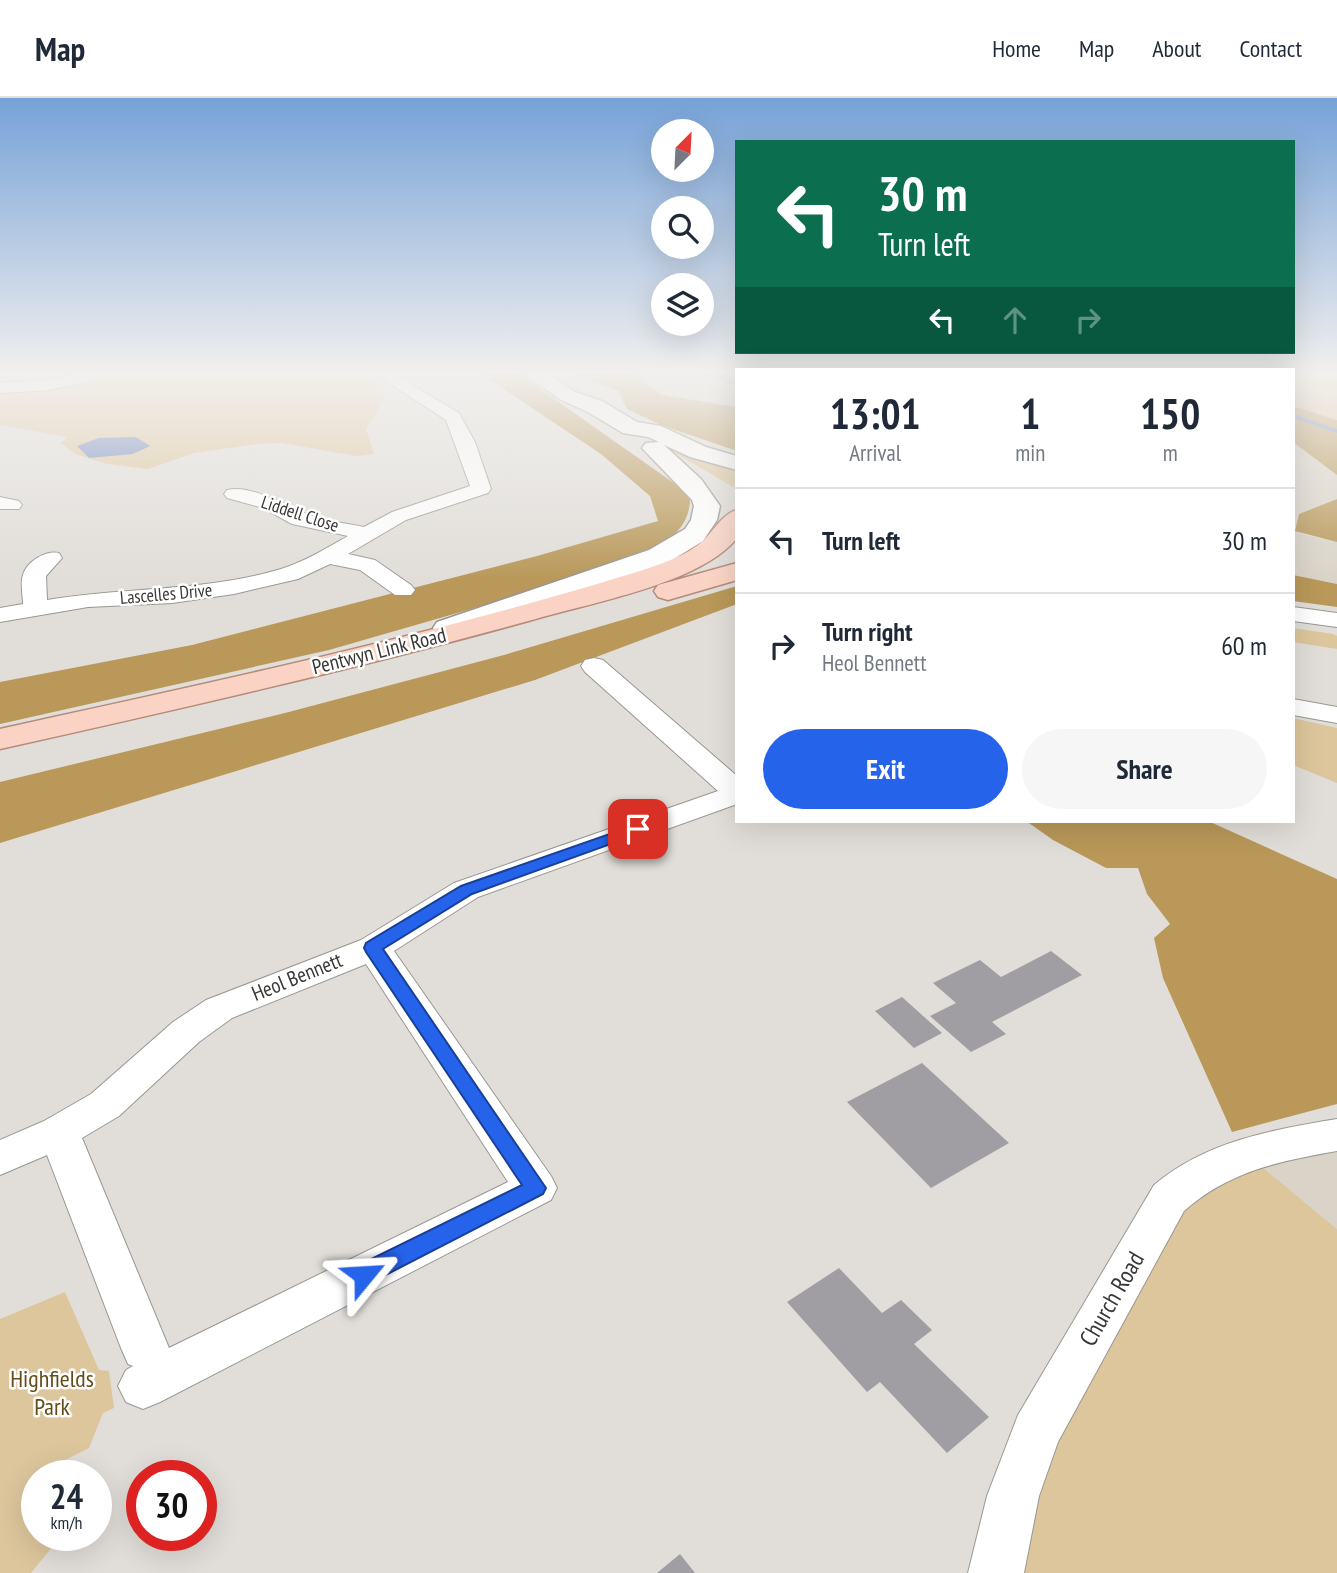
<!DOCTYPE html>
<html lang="en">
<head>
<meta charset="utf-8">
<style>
  :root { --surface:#fff; --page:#f6f6f7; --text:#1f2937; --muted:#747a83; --line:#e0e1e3; --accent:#2563eb }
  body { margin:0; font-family:"PT Sans Narrow",sans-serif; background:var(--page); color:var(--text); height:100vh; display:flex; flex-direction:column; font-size:26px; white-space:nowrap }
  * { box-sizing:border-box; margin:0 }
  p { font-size:23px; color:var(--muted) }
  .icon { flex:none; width:38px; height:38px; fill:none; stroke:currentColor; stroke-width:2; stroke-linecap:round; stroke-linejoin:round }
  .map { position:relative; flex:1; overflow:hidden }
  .details { position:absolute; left:735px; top:270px; width:560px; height:455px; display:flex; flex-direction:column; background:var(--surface); border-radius:0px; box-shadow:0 7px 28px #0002 }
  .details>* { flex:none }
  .guide { position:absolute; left:735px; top:42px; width:560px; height:214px; border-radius:0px; box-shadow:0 7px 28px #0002; background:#0b6e4f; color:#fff; overflow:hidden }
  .needle { width:46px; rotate:24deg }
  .fabs { position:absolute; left:651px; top:21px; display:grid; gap:14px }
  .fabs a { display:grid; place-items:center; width:63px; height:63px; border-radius:50%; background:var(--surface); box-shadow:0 7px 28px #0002; font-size:35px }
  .speed { position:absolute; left:21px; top:1362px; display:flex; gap:14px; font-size:35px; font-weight:700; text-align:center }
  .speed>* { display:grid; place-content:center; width:91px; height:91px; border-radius:50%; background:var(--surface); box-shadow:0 7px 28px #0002; line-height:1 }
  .speed small { font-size:18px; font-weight:400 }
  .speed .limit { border:10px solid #d22; background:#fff; color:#111 }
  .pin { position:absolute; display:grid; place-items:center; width:60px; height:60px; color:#fff; margin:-30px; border-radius:14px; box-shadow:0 4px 10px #0006 }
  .me { position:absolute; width:77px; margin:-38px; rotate:63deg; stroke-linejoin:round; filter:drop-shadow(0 0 5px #0008) }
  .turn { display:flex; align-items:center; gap:24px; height:147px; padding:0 28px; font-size:32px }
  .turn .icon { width:91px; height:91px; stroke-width:2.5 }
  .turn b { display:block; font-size:49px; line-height:60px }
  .lanes { display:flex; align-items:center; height:66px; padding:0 28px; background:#0003; justify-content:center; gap:35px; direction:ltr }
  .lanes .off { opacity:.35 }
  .eta { display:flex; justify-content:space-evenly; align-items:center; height:119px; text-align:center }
  .eta b { font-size:42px; font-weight:600; line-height:49px }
  .button { display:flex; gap:14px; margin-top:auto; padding:14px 28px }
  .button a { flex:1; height:80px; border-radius:42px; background:var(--accent); color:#fff; font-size:28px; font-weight:600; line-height:80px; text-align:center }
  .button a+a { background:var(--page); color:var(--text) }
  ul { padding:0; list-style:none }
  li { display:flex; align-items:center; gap:21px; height:105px; padding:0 28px; border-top:2px solid var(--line) }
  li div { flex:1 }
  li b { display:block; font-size:26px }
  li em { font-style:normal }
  header { display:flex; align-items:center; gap:42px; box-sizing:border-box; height:98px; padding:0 35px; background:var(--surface); border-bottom:2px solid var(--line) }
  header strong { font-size:33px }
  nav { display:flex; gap:38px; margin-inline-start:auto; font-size:24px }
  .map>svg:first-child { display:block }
  .built { fill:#dad4c8 }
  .green { fill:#ddc69c }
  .forest { fill:#b99859 }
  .water { fill:#6b87bf }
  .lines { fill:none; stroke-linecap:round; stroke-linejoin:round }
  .stream { fill:#6b87bf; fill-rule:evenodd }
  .building { fill:#a19ea3 }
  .minor-casing { stroke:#9a9792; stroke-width:2 }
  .tertiary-casing { stroke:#9a9792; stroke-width:3 }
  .primary-casing { stroke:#b48a78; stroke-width:3 }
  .minor { fill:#fff; fill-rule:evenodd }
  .tertiary { fill:#fff; fill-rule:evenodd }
  .primary { fill:#fad3c4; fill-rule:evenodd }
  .route { fill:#2563eb; stroke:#184099; stroke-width:2 }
  .labels { text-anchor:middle; stroke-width:5; stroke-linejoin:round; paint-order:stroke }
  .far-street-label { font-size:18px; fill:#393836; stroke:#fff }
  .street-label { font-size:21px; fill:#393836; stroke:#fff }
  .near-street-label { font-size:24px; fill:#393836; stroke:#fff }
  .near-park-label { font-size:24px; fill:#634c1b; stroke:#fff }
</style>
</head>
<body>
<header>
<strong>Map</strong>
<nav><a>Home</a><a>Map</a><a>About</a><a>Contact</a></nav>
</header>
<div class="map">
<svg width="1337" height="1475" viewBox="0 0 1337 1475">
  <rect width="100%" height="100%" fill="#e1ded9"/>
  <!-- built -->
  <path class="built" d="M 635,276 L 737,276 L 737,309 L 662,297 Z
    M 1293,344 L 1337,377 L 1337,401 L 1299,416 L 1300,436 L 1337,444 L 1337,486 L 1293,477 Z
    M 1337,1052 L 1337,1131 L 1262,1069 L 1302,1055 Z"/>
  <!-- green -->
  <path class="green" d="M 110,276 L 368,276 L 384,289 L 383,303 L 366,331 L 374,356 L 357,358 L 281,345 L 257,346 L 194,355 L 148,371 L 107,366 L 75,356 L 61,345 L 67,339 L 0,327 L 0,293 L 78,284 Z
    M 1293,276 L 1337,276 L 1337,322 L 1293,308 Z
    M 667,350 L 704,364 L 737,372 L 737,387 L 733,389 Z
    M 1293,530 L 1333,536 L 1337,538 L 1337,551 L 1293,544 Z
    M 1293,620 L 1337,630 L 1337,685 L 1293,667 Z
    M 1262,1069 L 1337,1131 L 1337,1475 L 1014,1475 L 1050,1355 L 1116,1227 L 1188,1108 L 1203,1094 Z
    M 65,1194 L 99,1272 L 109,1273 L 114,1310 L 103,1315 L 89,1350 L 41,1374 L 41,1377 L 37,1377 L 37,1437 L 61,1438 L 31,1475 L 0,1475 L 0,1221 Z"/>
  <!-- forest -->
  <path class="forest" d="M 481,276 L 519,276 L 678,388 L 690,402 C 689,423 679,433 663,447 L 492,505 L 329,552 L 0,626 L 0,584 L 192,547 L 537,458 L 658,423 L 650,398 L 601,356 Z
    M 571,276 L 635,276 L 662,297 L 737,309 L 737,353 L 661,327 L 627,311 L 618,293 Z
    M 1293,308 L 1337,322 L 1337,377 L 1293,344 Z
    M 1337,401 L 1337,444 L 1295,433 L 1299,416 Z
    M 1293,477 L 1337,486 L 1337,509 L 1293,503 Z
    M 737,488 L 737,506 L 535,582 L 0,745 L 0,684 L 285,615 L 504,557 Z
    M 1026,723 L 1208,723 L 1337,781 L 1337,1006 L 1232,1034 L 1163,880 L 1154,840 L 1170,826 L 1147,796 L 1138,770 L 1106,770 L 1053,742 Z"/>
  <!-- water -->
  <path class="water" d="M 136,339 L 150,348 L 133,356 L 89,360 L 77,348 L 99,340 Z"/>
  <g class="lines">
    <!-- stream -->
    <path class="stream" d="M 1293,316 L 1337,331 L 1337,335 L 1293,320 Z"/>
  </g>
  <!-- building -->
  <path class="building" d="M 698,276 L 737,276 L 737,286 L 725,286 L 723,281 Z
    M 1051,853 L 1082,877 L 992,924 L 1006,936 L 971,954 L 930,918 L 956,905 L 933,885 L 980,862 L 1001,879 Z
    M 902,899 L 942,935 L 914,950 L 875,913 Z
    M 922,965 L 1009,1045 L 931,1090 L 847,1004 Z
    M 839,1170 L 882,1215 L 901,1202 L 932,1232 L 914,1246 L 989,1319 L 947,1355 L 880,1284 L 867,1294 L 787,1204 Z
    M 680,1456 L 695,1475 L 657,1475 Z"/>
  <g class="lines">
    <defs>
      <path id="minor" d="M 76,276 L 105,276 L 103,280 L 49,292 L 0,295 L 0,285 L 49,282 Z
        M 375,276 L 394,276 L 459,315 L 475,344 L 491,391 L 488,395 L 406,422 L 348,456 L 375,462 L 411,487 L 415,492 L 411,497 L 395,497 L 360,472 L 330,466 L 298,481 L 234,496 L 172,505 L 88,509 L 0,524 L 0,510 L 23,506 C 23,498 20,485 23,477 C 27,463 46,452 59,455 L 62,460 L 46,478 L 47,502 C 124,489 204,494 281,471 C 304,464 327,450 348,438 L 292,426 L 263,410 L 227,400 L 224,396 L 227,392 C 250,386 284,407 305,415 C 323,423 345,425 364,429 L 392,414 L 470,388 L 446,322 Z
        M 0,399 L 19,403 L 22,407 L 19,411 L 0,411 Z
        M 1293,509 L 1337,515 L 1337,529 L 1293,523 Z
        M 594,560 L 603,562 L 737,678 L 737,706 L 478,799 L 394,853 L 551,1078 L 557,1090 L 551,1102 L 160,1304 L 143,1311 L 126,1304 L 118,1288 L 126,1272 L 133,1268 L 128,1266 L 121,1250 L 47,1057 L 0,1077 L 0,1042 L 44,1023 L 91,996 L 173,924 L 206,902 L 361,842 L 454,785 L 718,693 L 585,574 L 581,568 L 585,562 ZM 366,866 L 508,1084 L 169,1250 L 82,1040 L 119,1018 L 199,944 L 232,920 Z
        M 1293,601 L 1337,609 L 1337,625 L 1293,617 Z
        M 1337,1021 L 1337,1053 C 1280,1063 1229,1073 1184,1113 L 1058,1344 L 1039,1398 L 1024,1475 L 968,1475 L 987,1398 L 1018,1317 L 1154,1087 C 1206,1043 1271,1032 1337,1021 Z"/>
      <path id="tertiary" d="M 524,276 L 548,276 L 575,294 L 602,303 L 637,324 L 661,328 L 706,349 L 737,358 L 737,372 L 690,359 L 664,347 L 701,381 L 720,408 L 717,422 L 703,443 L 669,464 L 459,536 L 448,539 L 437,536 L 433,530 L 437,524 L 649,452 L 685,431 L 691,422 L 694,408 L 692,402 L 642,350 L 646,345 L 659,344 L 648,339 L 623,335 L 586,313 L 561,302 Z"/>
      <path id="primary" d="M 737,412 L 737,440 C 700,486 589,505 532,522 C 356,571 178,611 0,651 L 0,631 C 208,585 417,541 620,479 C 646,471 676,463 698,447 C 712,437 721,416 737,412 Z
        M 737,465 L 737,482 L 668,502 L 658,499 L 654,493 L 658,487 Z"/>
    </defs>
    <!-- minor casing -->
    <use href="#minor" class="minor-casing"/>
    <!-- tertiary casing -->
    <use href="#tertiary" class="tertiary-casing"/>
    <!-- primary casing -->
    <use href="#primary" class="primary-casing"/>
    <!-- minor -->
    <use href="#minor" class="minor"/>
    <!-- tertiary -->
    <use href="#tertiary" class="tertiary"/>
    <!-- primary -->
    <use href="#primary" class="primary"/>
  </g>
  <!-- sky -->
  <linearGradient id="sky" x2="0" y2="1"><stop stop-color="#76a2d8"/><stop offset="0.57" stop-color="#f2f0ee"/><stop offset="1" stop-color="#f2f0ee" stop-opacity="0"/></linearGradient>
  <rect width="1337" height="482" fill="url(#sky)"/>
  <!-- route -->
  <path class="route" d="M 638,726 L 646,731 L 644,734 L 472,796 L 383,851 L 546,1090 L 543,1096 L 372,1184 L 364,1187 L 355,1184 L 352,1177 L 355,1169 L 522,1087 L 366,854 L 364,850 L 366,845 L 461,788 Z"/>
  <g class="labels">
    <!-- far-street labels -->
    <g class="far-street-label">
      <text transform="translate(300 416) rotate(18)" y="6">Liddell Close</text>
      <text transform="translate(166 496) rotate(-5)" y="6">Lascelles Drive</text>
    </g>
    <!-- street labels -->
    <g class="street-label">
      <text transform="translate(379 553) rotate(-14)" y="7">Pentwyn Link Road</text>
      <text transform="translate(297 879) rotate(-22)" y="7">Heol Bennett</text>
    </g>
    <!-- near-street labels -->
    <g class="near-street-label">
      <text transform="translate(1112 1201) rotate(-60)" y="8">Church Road</text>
    </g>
    <!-- near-park labels -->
    <g class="near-park-label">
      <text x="52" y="1289">Highfields<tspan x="52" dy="28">Park</tspan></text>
    </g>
  </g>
</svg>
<div class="fabs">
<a><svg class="needle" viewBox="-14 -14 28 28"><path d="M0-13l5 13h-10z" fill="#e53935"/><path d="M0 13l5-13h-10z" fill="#747a83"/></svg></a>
<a><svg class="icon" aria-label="search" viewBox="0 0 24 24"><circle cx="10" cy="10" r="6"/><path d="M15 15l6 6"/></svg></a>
<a><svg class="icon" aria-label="layers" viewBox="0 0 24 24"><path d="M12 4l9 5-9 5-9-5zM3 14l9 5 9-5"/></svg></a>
</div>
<div class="speed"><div>24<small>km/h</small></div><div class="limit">30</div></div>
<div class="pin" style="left:638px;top:731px;background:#d93025"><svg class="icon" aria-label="arrive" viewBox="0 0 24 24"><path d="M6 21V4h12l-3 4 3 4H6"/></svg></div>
<svg class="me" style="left:364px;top:1177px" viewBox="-20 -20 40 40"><path d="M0-17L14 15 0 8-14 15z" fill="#2563eb" stroke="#fff" stroke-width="4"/></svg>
<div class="guide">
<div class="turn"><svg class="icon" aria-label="left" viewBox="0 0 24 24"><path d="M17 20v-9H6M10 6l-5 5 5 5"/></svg><div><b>30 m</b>Turn left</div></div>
<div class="lanes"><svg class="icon" aria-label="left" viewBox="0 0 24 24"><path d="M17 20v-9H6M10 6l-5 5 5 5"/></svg><svg class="icon off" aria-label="ahead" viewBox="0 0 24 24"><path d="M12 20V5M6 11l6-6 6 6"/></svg><svg class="icon off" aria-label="right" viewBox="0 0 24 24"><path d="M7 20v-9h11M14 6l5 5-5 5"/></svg></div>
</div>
<section class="details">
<div class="eta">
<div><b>13:01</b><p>Arrival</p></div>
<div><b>1</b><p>min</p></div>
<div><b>150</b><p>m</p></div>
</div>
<ul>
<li><svg class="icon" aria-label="left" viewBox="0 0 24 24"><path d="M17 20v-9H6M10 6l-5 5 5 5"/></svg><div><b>Turn left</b></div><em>30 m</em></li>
<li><svg class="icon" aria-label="right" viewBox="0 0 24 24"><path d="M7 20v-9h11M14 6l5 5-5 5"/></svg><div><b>Turn right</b><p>Heol Bennett</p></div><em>60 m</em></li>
</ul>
<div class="button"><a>Exit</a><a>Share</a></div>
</section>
</div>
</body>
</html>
